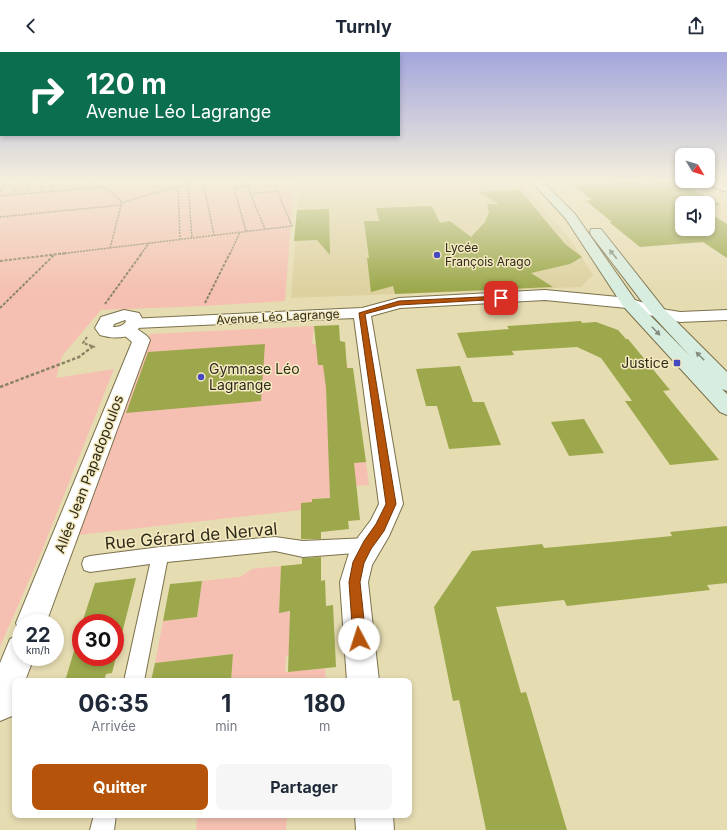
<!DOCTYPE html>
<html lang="fr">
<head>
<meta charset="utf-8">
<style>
  :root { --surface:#fff; --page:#f6f6f7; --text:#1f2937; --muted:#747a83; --accent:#b45309 }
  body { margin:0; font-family:Inter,sans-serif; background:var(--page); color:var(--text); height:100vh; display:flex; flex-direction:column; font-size:15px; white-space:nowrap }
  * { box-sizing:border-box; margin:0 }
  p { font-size:13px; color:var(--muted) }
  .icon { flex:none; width:22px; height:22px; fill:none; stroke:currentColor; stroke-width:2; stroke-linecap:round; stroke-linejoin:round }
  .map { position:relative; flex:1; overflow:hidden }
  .details { position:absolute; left:12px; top:626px; width:400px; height:140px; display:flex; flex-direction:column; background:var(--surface); border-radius:8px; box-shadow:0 2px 6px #0003 }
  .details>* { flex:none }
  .banner { position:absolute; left:0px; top:0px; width:400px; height:84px; box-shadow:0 2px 6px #0003; background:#0b6e4f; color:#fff; overflow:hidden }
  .needle { width:26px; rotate:128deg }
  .buttons { position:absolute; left:675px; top:96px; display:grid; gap:8px }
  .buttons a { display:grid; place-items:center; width:40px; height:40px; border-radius:8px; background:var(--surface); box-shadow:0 2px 6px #0003; font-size:20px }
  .speed { position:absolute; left:12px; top:562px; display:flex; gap:8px; font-size:20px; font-weight:700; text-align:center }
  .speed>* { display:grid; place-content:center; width:52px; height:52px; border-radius:50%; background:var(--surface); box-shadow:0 2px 6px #0003; line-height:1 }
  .speed small { font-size:10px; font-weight:400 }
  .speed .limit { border:6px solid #d22; background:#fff; color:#111 }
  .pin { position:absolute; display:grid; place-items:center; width:34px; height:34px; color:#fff; margin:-17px; border-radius:8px; box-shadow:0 2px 6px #0006 }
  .me { position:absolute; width:44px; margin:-22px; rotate:355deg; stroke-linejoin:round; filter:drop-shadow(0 0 3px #0008) }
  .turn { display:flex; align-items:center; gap:14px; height:84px; padding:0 20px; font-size:18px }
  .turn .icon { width:52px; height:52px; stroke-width:2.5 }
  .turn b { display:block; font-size:28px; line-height:34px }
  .eta { display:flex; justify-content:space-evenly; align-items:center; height:68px; text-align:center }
  .eta b { font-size:24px; font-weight:700; line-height:28px }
  .button { display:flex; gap:8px; margin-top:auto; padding:8px 20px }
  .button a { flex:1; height:46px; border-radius:8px; background:var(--accent); color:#fff; font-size:16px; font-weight:700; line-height:46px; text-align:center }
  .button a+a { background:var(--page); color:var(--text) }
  header { display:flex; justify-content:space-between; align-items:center; height:52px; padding:0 20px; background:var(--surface); font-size:18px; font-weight:700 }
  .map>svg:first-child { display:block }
  .built { fill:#ddd1a0 }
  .green { fill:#f5c0b1 }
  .building { fill:#9ca84b }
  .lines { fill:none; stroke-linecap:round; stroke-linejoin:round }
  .service-casing { stroke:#7b714b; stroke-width:2 }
  .minor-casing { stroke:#7b714b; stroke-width:2 }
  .tertiary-casing { stroke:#7b714b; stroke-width:2 }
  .secondary-casing { stroke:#7b714b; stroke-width:2 }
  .path-far2 { stroke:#8a8366; stroke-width:1.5; stroke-dasharray:2 1; stroke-linecap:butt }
  .path-far1 { stroke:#8a8366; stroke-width:2; stroke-dasharray:3 1.5; stroke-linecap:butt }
  .path { stroke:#8a8366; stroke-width:2.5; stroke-dasharray:3.5 2; stroke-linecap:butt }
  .service { fill:#fff; fill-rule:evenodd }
  .minor { fill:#fff; fill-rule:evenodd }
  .tertiary { fill:#fff; fill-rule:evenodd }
  .secondary { fill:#d7eddf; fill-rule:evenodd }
  .oneway { fill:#838c7d }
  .route { fill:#b45309; stroke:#753606 }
  .poi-dot { fill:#4548be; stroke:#f4e9bf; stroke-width:1.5 }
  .labels { text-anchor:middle; stroke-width:3; stroke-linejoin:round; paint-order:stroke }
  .far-poi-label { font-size:12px; fill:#2f2b1b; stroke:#f4e9bf; text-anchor:start }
  .far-street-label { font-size:12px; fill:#2f2b1b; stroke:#f4e9bf }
  .poi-label { font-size:14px; fill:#2f2b1b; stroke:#f4e9bf; text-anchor:end }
  .street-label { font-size:14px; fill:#2f2b1b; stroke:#f4e9bf }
  .near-street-label { font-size:17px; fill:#2f2b1b; stroke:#f4e9bf }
</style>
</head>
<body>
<header><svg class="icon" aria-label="back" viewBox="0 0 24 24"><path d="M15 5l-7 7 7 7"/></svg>Turnly<svg class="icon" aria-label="share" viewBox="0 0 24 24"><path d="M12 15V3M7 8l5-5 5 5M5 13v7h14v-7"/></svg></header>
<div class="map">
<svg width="727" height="778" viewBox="0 0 727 778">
  <rect width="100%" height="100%" fill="#e6dcb2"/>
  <!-- built -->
  <path class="built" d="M 300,129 L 518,129 L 568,184 L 593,223 L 581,235 L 291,246 Z"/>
  <!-- green -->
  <path class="green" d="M 0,129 L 294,129 L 285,249 L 204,254 L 101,258 L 62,304 L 56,326 L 114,317 L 41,501 L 0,595 Z
    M 314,274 L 312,292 L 319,292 L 318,313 L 347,311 L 348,316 L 324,318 L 324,324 L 326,324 L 328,342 L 326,342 L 326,349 L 358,347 L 358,353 L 328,355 L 329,366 L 327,366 L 328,380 L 366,410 L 369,433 L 345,435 L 346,444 L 312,447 L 312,450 L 301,451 L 301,458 L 78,483 L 150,282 Z
    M 281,514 L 279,560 L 290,560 L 289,603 L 286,604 L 285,620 L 325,616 L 326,629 L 231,629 L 233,602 L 155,611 L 163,569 L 197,565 L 202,529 L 240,525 L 252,517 Z
    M 219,763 L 287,763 L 286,778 L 196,778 L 197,767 Z"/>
  <!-- building -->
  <path class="building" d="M 678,129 L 721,153 L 710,154 L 713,155 L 708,156 L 708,151 L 682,151 L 682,177 L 708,177 L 708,160 L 727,172 L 727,206 L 703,190 L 640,195 L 609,170 L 612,170 L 586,149 L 592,148 L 573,133 L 635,130 L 639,132 Z
    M 520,138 L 565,192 L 582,205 L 570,212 L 531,221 L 553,235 L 395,242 L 393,234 L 371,240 L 367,206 L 369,206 L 364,169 L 379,169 L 376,156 L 432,154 L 440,171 L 450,169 L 471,185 L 485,170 L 489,160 L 487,152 L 499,152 L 478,140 Z
    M 329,157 L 330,203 L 317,188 L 294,189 L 297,158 Z
    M 581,269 L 582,271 L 596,270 L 618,278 L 626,287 L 628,287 L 670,338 L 663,339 L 719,408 L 670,413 L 625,349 L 632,349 L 601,306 L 577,295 L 512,299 L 514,303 L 467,306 L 457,281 L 509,277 L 507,274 Z
    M 339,273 L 340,289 L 345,290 L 347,316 L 353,316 L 366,410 L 354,411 L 360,468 L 348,469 L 349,477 L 321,480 L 321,487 L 301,487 L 301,451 L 312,450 L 312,447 L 330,446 L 326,336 L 323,313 L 318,313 L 314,274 Z
    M 265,292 L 261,349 L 126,361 L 148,300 Z
    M 460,314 L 473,350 L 484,350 L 501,393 L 449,397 L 437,354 L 426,354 L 416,317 Z
    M 584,367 L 604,401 L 569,404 L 551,370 Z
    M 727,474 L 727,531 L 707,533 L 710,538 L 567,554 L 564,548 L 496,555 L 521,641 L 526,640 L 567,778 L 486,778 L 459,648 L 453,649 L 434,555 L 472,499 L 542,492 L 544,496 L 611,490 L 672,484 L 670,480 Z
    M 321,505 L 321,529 L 325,528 L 326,554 L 333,553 L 336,615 L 288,620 L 290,559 L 279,561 L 281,514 L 302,512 L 302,506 Z
    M 136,526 L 112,621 L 106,622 L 104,629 L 65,629 L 81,576 L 81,605 L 115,605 L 115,571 L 82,571 L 95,531 Z
    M 202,529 L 197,565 L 163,569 L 170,532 Z
    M 233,602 L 231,629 L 151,629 L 155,611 Z"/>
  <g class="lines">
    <defs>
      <path id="service" d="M 275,485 L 303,489 L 368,486 L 374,488 L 376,493 L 374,498 L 368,500 L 303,505 L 275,499 L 167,510 L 144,629 L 124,629 L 150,512 L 90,520 L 84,518 L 82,512 L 84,506 L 90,504 L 160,495 Z
        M 94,763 L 116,763 L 114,778 L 90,778 Z"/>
      <path id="minor" d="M 703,129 L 718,129 L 727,133 L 727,140 L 704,131 Z
        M 545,238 L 629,246 L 662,257 L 680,260 L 727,258 L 727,268 L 680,270 L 653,264 L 627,256 L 545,248 L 400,256 L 371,264 L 403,452 L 389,484 L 372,513 L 368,530 L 379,629 L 347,629 L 340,530 L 349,501 L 359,484 L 371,468 L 379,452 L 354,266 L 136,276 L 147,284 L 150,288 L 46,571 L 21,571 L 20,582 L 16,571 L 132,290 L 118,278 L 121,274 L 128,273 L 127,271 L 129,267 L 362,256 L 399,246 Z
        M 21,582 L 21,605 L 34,605 L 25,629 L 15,629 L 15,656 L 12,664 L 0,669 L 0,611 L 10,587 Z
        M 355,763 L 393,763 L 394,778 L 356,778 Z"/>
      <path id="tertiary" d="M 124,258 L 139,261 L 143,268 C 137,287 116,288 100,283 L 95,276 L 101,265 ZM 125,268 L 126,269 C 124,274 118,275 113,275 L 114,272 Z"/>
      <path id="secondary" d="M 531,129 L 542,129 L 575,162 L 635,248 L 691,305 L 653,264 L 591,183 L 590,180 L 591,177 L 601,177 L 665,258 L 727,320 L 727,339 L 722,337 L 727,342 L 727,363 L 720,360 L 623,254 L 566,167 Z"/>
    </defs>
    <!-- service casing -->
    <use href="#service" class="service-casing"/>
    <!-- minor casing -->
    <use href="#minor" class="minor-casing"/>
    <!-- tertiary casing -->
    <use href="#tertiary" class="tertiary-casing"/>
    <!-- secondary casing -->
    <use href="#secondary" class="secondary-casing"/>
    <!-- path-far2 -->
    <path class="path-far2" d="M 90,129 L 111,140 L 122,150 L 110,196
      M 203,129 L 214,183
      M 245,129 L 265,177
      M 245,130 L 254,129
      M 188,132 L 192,186
      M 178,135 L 180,187
      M 51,139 L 55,130
      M 0,140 L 8,129
      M 40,140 L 45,129
      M 24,142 L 31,129
      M 250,142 L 278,139
      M 12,143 L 20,129
      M 0,144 L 101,135
      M 121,151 L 196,129
      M 0,165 L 121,153
      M 246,179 L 234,136 L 247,134
      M 59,202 L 292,174 L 273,129
      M 141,202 L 149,191
      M 230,202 L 240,180"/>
    <!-- path-far1 -->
    <path class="path-far1" d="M 0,209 L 67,201
      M 205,251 L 230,201
      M 105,252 L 142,201
      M 0,256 L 55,202
      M 87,285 L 83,291 L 95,295
      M 91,296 L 94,293"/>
    <!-- path -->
    <path class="path" d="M 0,335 L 79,305 L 92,295"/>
    <!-- service -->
    <use href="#service" class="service"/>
    <!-- minor -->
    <use href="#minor" class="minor"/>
    <!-- tertiary -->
    <use href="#tertiary" class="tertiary"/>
    <!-- secondary -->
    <use href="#secondary" class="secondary"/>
  </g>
  <!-- one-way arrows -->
  <defs><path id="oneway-solid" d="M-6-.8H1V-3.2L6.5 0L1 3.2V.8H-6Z"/></defs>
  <g class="oneway">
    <use href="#oneway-solid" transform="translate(613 202) rotate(-129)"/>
    <use href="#oneway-solid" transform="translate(656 279) rotate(46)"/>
    <use href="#oneway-solid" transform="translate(700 304) rotate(-135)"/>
  </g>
  <!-- sky -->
  <linearGradient id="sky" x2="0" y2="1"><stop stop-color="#a4a6dc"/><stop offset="0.54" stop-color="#f4efdc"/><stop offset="1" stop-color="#f4efdc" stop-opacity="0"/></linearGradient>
  <rect width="727" height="238" fill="url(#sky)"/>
  <!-- route -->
  <path class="route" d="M 501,244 L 504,244 L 504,247 L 399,253 L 365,262 L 396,452 L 384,479 L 371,497 L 364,511 L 360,530 L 366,587 L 364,591 L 359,593 L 355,591 L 353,587 L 349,530 L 353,510 L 364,489 L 376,472 L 386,452 L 359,261 L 399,249 Z"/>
  <!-- markers -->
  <g class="poi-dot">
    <circle cx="437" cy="203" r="4"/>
    <rect x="673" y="307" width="8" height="8" rx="2"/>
    <circle cx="201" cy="325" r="4"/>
  </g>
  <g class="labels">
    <!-- far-poi labels -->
    <g class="far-poi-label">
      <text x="445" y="200">Lycée<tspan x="445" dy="14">François Arago</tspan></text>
    </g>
    <!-- far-street labels -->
    <g class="far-street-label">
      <text transform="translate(278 265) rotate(-3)" y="4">Avenue Léo Lagrange</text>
    </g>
    <!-- poi labels -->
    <g class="poi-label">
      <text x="669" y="316">Justice</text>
      <text x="209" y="322" text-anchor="start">Gymnase Léo<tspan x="209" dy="16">Lagrange</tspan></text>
    </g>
    <!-- street labels -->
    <g class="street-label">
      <text transform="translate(89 422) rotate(-69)" y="5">Allée Jean Papadopoulos</text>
    </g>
    <!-- near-street labels -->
    <g class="near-street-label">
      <text transform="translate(191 484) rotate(-5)" y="6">Rue Gérard de Nerval</text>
    </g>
  </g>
</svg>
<div class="buttons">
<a><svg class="needle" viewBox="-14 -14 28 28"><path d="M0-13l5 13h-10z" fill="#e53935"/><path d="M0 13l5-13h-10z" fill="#747a83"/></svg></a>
<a><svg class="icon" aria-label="sound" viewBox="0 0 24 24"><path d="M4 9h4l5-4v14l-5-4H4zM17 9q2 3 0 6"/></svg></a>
</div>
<div class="speed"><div>22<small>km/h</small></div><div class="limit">30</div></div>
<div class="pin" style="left:501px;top:246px;background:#d93025"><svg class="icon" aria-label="arrive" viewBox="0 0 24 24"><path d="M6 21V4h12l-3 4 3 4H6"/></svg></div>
<svg class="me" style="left:359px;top:587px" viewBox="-20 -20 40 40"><circle r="19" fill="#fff"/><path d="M0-13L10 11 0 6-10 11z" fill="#b45309"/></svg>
<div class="banner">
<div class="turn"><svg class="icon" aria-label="right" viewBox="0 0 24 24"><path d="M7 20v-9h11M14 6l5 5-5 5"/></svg><div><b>120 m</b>Avenue Léo Lagrange</div></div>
</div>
<section class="details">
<div class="eta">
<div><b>06:35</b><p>Arrivée</p></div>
<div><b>1</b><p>min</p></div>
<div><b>180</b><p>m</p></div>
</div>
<div class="button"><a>Quitter</a><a>Partager</a></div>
</section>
</div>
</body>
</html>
